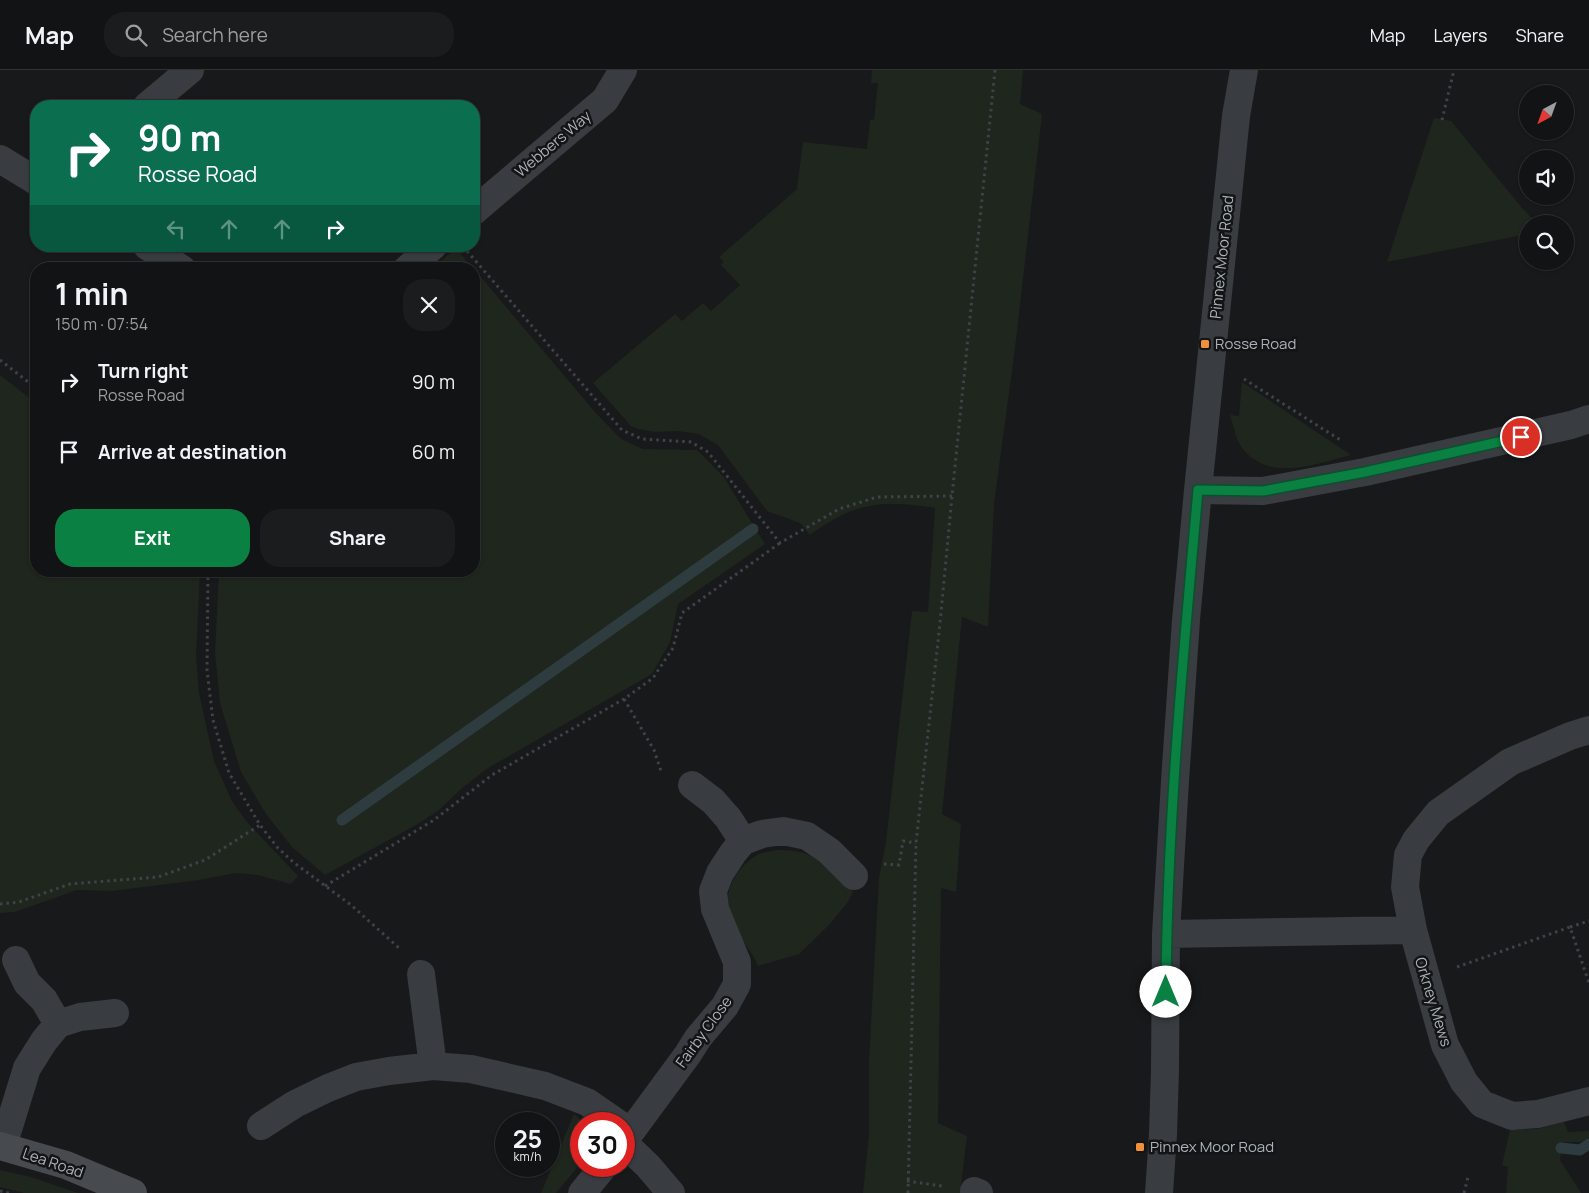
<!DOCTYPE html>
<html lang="en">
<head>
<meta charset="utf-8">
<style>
  :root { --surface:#121314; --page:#1b1c1d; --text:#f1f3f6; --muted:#9c9ea0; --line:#313234; --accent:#0b8043 }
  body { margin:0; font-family:Manrope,sans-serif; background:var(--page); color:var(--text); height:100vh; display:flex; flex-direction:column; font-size:19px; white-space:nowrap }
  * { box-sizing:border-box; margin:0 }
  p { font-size:16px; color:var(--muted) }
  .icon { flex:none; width:28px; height:28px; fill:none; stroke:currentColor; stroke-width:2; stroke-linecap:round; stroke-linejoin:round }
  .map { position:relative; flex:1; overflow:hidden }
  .sheet { position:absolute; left:30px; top:192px; width:450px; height:315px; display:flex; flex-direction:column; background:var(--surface); border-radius:20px; box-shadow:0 1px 4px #0004,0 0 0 1px var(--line) }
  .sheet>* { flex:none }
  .banner { position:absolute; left:30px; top:30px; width:450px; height:152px; border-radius:20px; box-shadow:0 1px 4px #0004,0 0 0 1px var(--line); background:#0b6e4f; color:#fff; overflow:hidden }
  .needle { width:32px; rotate:221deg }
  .buttons { position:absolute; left:1519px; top:15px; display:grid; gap:10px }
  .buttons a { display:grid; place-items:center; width:55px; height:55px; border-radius:50%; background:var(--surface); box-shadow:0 1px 4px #0004,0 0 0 1px var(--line); font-size:25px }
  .speed { position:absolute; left:495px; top:1042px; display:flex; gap:10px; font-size:25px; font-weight:700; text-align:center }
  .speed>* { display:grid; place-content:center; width:65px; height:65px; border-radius:50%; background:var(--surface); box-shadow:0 1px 4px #0004,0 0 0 1px var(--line); line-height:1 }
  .speed small { font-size:12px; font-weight:400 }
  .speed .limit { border:8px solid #d22; background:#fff; color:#111 }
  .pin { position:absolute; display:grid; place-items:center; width:42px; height:42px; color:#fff; margin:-21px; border:2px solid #fff; border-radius:50%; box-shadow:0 1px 5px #0007 }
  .me { position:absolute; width:55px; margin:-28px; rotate:0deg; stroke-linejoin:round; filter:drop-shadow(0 0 4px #0008) }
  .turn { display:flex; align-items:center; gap:18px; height:105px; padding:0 25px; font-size:22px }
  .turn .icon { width:65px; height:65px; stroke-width:2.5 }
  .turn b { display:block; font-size:35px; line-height:42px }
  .lanes { display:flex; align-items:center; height:48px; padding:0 25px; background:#0003; justify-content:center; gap:25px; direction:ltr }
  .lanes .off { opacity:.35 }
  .round { display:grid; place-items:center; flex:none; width:52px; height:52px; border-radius:20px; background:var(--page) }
  .summary { display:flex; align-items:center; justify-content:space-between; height:85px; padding:0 25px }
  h1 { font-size:30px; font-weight:700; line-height:38px }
  .cta { display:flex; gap:10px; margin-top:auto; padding:10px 25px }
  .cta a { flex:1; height:58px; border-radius:20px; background:var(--accent); color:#fff; font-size:20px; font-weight:700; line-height:58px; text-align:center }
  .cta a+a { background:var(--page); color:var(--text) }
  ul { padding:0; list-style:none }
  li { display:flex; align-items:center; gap:15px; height:70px; padding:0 25px }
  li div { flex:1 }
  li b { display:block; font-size:19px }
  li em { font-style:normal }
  header { display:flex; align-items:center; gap:30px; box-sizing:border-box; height:70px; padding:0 25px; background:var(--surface); border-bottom:1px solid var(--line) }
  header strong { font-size:24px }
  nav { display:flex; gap:28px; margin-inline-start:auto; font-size:18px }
  .search { width:350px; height:45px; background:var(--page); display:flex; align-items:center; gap:12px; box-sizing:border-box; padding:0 18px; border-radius:20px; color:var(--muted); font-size:19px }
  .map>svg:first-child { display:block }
  .green { fill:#1f261e }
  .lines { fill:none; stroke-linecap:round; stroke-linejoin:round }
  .stream { stroke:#2e3b3f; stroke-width:11 }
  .path { stroke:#3f4347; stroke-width:3; stroke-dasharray:2.5 4; stroke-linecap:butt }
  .street { stroke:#393c40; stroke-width:28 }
  .secondary { stroke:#474b50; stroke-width:28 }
  .route-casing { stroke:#07532c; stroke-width:12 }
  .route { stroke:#0b8043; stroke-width:9 }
  .poi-dot { fill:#f1903a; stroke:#131416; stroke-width:2 }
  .labels { text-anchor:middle; stroke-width:5; stroke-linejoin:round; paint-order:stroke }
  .street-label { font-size:15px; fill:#abb3ba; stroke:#131416 }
  .poi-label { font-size:15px; fill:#abb3ba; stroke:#131416; text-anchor:start }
</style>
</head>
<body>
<header>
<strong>Map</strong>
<div class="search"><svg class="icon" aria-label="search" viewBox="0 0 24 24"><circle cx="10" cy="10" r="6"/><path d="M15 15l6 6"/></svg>Search here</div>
<nav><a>Map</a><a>Layers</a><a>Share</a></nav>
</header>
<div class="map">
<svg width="1589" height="1123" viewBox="0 0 1589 1123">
  <rect width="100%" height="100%" fill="#18191b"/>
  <!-- green -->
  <path class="green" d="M 872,0 L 1023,0 L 1020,34 L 1042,44 L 1015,278 L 994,434 L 988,557 L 962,547 L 942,744 L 961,754 L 956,822 L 941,818 L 938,1053 L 967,1066 L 960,1123 L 863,1123 L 869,1064 L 869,991 L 879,808 L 886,772 L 912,541 L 928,542 L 935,438 C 882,430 854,432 810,465 L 800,453 L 767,441 L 718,375 L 699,364 L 678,361 L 655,362 L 639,359 L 631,356 L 593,313 L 675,244 L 682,251 L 703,233 L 711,241 L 740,215 L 721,195 L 724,192 L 719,187 L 797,119 L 803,72 L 867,79 L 870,50 L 874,50 L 878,13 L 871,13 Z
    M 1434,48 L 1451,51 L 1522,138 L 1538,154 L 1528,154 L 1527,164 L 1387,192 Z
    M 456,178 L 473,199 L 432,199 Z
    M 474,199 L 595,342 L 621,369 L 643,379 L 697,380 L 723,406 L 765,474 L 678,534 L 670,572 L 652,604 L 488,698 L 462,718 L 438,741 L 416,755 L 325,805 L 292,777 L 266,744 L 241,702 L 220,633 L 215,583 L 219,501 L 474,501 Z
    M 0,305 L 36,333 L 36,501 L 200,501 L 196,585 L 199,623 L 214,691 L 232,731 L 246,751 L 298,806 L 291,814 L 258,805 L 235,803 L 199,810 L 112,821 L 77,820 L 15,842 L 0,843 Z
    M 1242,312 L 1351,385 C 1315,394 1270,413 1242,378 C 1235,368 1234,356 1230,345 L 1239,346 Z
    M 776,780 C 816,779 828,795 853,822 L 848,832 L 829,855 L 799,884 L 758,896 C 751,879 738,867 730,850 C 720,826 736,797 757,785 C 762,782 770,782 776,780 Z
    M 574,1044 L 585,1054 L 581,1054 L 581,1093 L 556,1123 L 541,1123 Z
    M 1564,1052 L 1568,1062 L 1589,1061 L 1589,1068 L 1581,1072 L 1563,1072 L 1559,1077 L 1561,1081 L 1560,1090 L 1581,1123 L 1506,1123 L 1508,1097 L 1502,1095 L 1510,1060 L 1537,1059 Z
    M 0,1100 L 31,1107 L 78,1123 L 24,1123 L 0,1117 Z"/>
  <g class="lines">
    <!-- stream -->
    <path class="stream" d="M 342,750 L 753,459
      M 1561,1078 L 1580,1080 L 1589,1074"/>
    <!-- path -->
    <path class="path" d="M 1442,50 L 1454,0
      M 467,181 L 622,360 L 642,369 L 691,372 L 708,382 L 780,473 L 839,439 L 877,427 L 952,426
      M 0,290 L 36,318
      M 1244,309 L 1342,371
      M 208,501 L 207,600 L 213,650 L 229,703 L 260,755 L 277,777 L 293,792 L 351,835 L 399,878
      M 624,629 L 654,680 L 661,701
      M 884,794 L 899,795 L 903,771 L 916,773
      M 325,816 L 434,750 L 492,705 L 624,629 L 653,608 L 673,578 L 682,543 L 780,473
      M 0,834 L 19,832 L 70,814 L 158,807 L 205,790 L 260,755
      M 1570,857 L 1589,851
      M 1457,897 L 1570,857 L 1589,913
      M 907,1111 L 942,1116
      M 0,1121 L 9,1123
      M 908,1123 L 916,773 L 940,553 L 952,426 L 995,0
      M 1464,1123 L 1468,1107"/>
    <!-- street -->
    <path class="street" d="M 147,36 L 190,0
      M 0,89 L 36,111
      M 474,141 L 605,30 L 623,0
      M 147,176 L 182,199
      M 407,199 L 433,176
      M 1198,420 L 1263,421 L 1365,402 L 1571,355 L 1589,349
      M 692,715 L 713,731 L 728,748 L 743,771
      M 1413,860 L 1405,817 L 1408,785 L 1416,770 L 1438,743 L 1510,692 L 1570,666 L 1589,660
      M 1166,864 L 1413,860 L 1445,975 L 1464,1012 L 1482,1034 L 1512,1046 L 1538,1044 L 1589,1031
      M 16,890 L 27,913 L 44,930 L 58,954
      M 421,904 L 433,996
      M 261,1056 L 295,1034 L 328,1018 L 356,1007 L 389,1001 L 433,996 L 471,999 L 545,1016 L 587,1032 L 619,1054
      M 624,1071 L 688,984 L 698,968 L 725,936 L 737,914 L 737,892 L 715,839 L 713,821 L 720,803 L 733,783 L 743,771 L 762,764 L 783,761 L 807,766 L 829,781 L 854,806
      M 624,1073 L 648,1096 L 671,1123
      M 3,1076 L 27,998 L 44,971 L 58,954 L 80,947 L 115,943
      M 974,1121 L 979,1123
      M 582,1123 L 604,1096
      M 1159,1123 L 1163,1064 L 1165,1000 L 1166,864 L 1175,711 L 1186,550 L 1198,420 L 1236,46 L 1244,0"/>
    <!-- secondary -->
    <path class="secondary" d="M 0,1076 L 66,1095 L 133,1123"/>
  </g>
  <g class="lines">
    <defs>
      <path id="route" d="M 1166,922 C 1167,755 1183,587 1198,420 L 1263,421 L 1365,402 L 1521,367"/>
    </defs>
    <!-- route casing -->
    <use href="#route" class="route-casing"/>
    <!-- route -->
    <use href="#route" class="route"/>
  </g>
  <!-- markers -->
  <g class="poi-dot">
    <rect x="1200" y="269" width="10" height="10" rx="2.5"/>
    <rect x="1135" y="1072" width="10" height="10" rx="2.5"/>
  </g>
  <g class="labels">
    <!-- street labels -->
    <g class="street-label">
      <text transform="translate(553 74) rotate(-40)" y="5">Webbers Way</text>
      <text transform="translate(1222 187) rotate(-84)" y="5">Pinnex Moor Road</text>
      <text transform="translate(1433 932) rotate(73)" y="5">Orkney Mews</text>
      <text transform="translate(704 962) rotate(-54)" y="5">Fairby Close</text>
      <text transform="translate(53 1093) rotate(19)" y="5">Lea Road</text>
    </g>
    <!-- poi labels -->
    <g class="poi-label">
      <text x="1215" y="279">Rosse Road</text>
      <text x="1150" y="1082">Pinnex Moor Road</text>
    </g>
  </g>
</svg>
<div class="buttons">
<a><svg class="needle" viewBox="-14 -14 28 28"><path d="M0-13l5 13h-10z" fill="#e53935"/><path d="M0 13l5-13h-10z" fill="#9c9ea0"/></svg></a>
<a><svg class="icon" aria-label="sound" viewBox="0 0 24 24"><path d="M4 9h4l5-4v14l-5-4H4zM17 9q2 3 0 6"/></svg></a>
<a><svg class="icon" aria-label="search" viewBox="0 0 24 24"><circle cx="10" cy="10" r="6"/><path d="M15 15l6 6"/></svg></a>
</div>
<div class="speed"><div>25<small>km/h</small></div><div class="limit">30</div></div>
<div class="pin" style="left:1521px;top:367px;background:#d93025"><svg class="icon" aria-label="arrive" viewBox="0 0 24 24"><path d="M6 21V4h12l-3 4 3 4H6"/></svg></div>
<svg class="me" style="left:1166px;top:922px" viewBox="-20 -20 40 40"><circle r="19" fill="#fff"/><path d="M0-13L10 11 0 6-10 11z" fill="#0b8043"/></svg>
<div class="banner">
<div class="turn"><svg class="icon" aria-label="right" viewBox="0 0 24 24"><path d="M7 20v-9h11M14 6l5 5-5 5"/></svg><div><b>90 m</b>Rosse Road</div></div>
<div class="lanes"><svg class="icon off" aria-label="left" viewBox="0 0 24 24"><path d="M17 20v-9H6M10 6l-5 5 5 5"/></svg><svg class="icon off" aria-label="ahead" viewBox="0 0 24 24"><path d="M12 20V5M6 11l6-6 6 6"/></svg><svg class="icon off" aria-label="ahead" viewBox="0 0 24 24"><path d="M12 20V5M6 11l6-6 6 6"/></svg><svg class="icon" aria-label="right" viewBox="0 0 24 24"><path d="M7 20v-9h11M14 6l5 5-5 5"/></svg></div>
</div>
<section class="sheet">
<div class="summary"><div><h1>1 min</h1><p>150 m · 07:54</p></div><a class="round"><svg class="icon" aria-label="close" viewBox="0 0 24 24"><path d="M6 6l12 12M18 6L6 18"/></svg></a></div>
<ul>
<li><svg class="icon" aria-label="right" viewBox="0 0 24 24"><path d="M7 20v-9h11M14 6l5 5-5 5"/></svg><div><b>Turn right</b><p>Rosse Road</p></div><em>90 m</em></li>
<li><svg class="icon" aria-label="arrive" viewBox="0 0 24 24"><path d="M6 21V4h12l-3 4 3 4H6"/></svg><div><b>Arrive at destination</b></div><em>60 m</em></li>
</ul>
<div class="cta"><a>Exit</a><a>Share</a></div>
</section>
</div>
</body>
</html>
